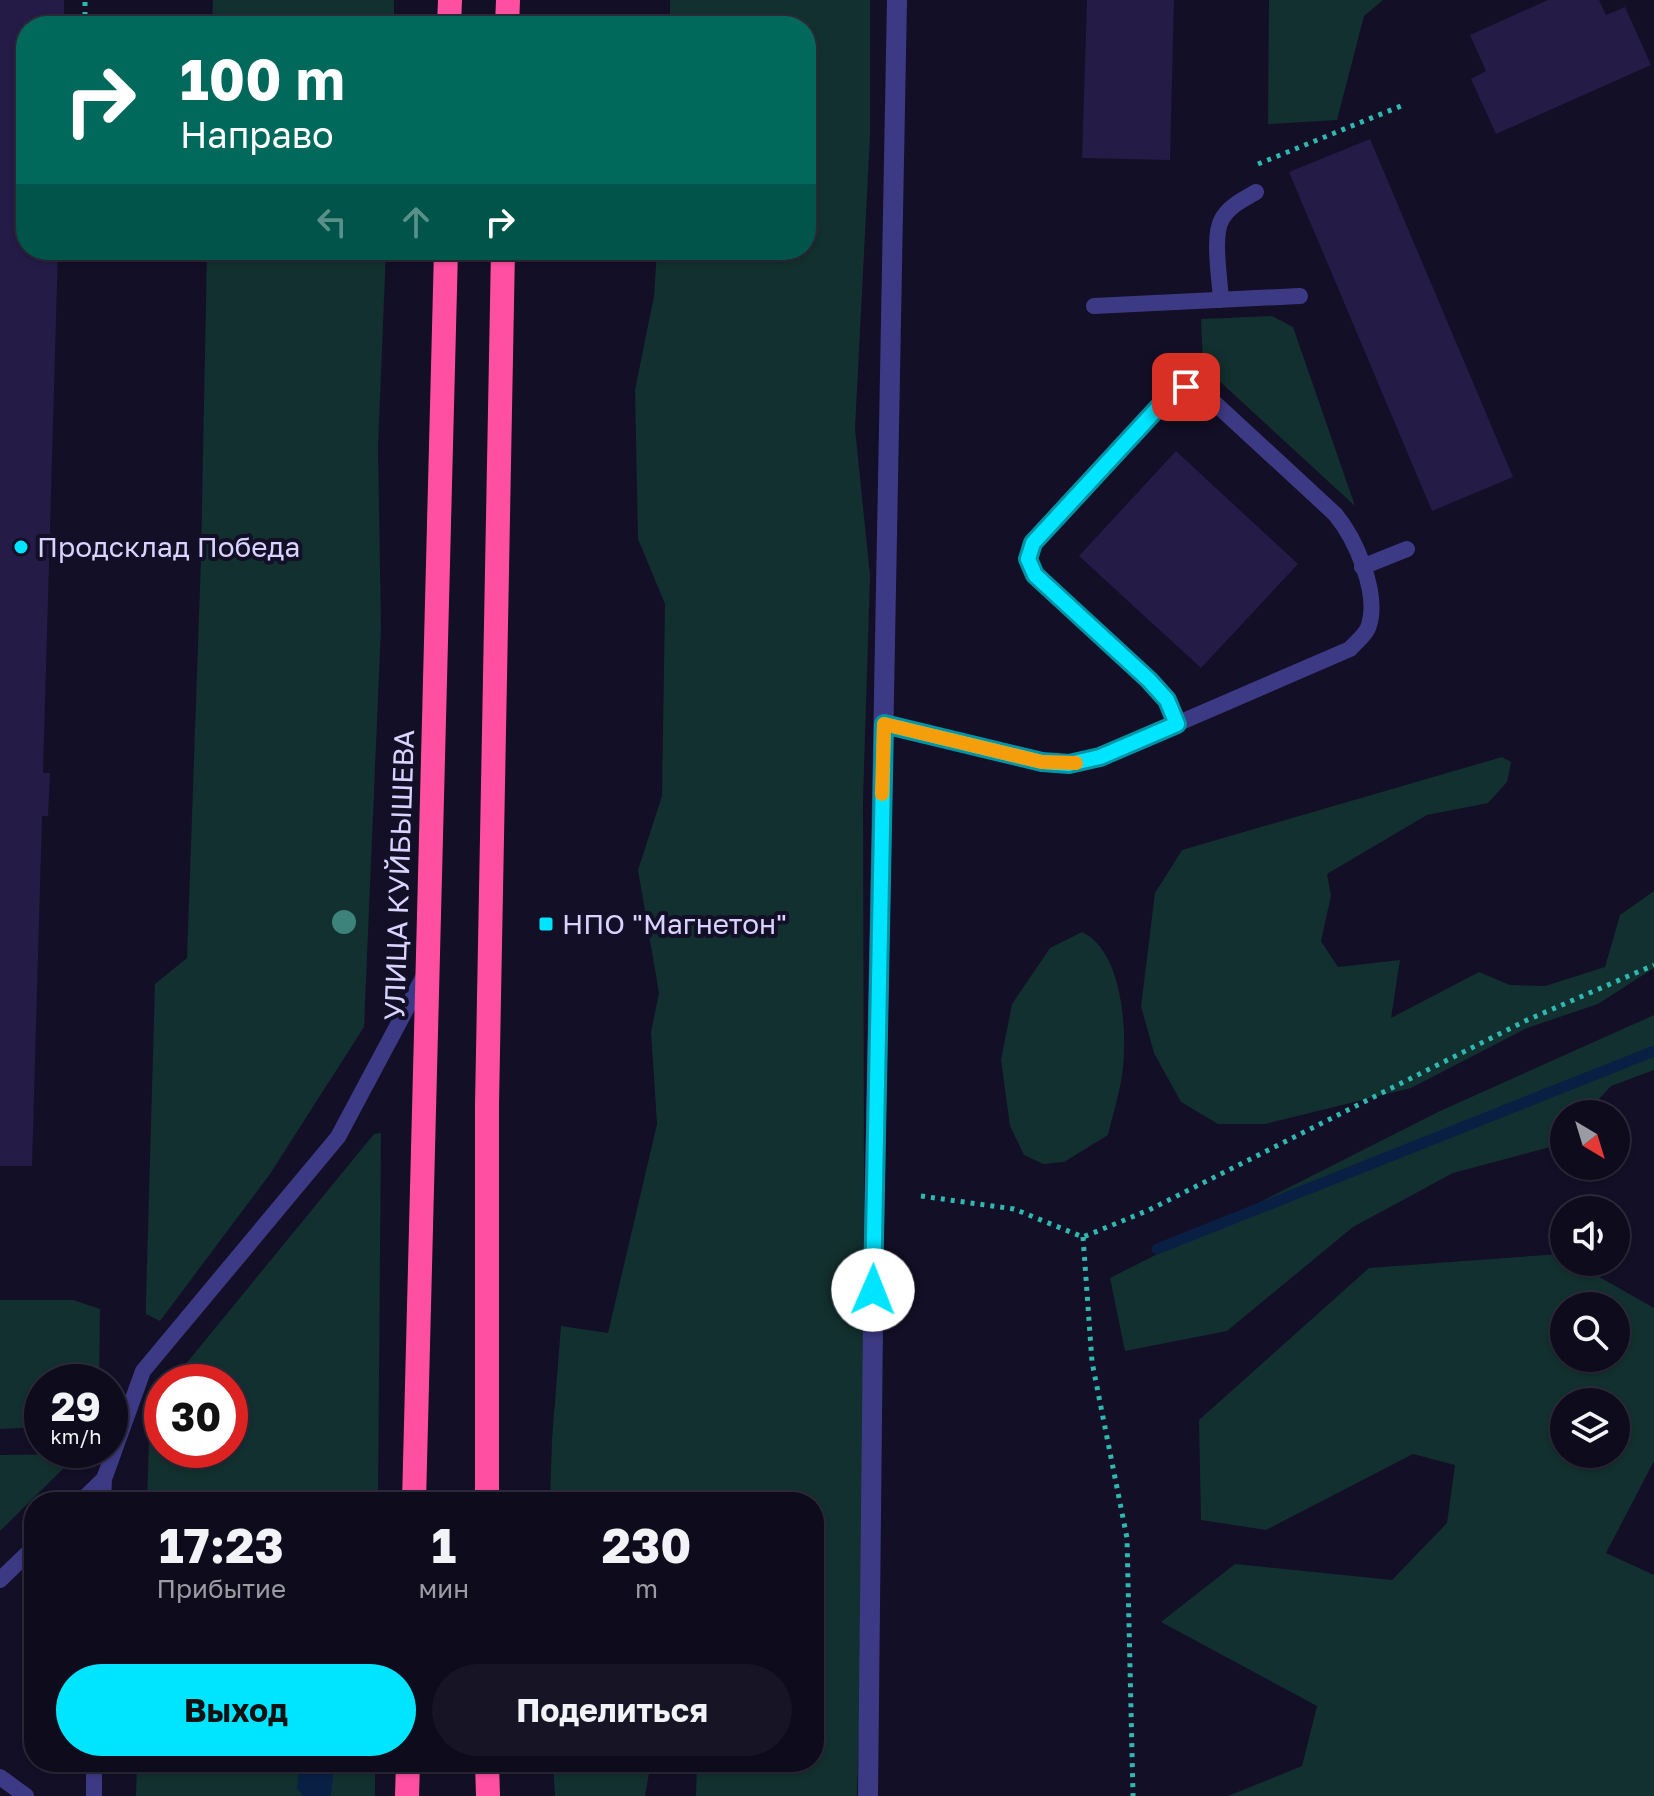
<!DOCTYPE html>
<html lang="ru">
<head>
<meta charset="utf-8">
<style>
  :root { --surface:#0e0b1c; --page:#171425; --text:#f1f3f6; --muted:#9b9ba3; --line:#2e2b3b; --accent:#00e5ff }
  body { margin:0; font-family:"Golos Text",sans-serif; background:var(--page); color:var(--text); height:100vh; display:flex; flex-direction:column; font-size:30px; white-space:nowrap }
  * { box-sizing:border-box; margin:0 }
  p { font-size:26px; color:var(--muted) }
  .icon { flex:none; width:44px; height:44px; fill:none; stroke:currentColor; stroke-width:2; stroke-linecap:round; stroke-linejoin:round }
  .map { position:relative; flex:1; overflow:hidden }
  .details { position:absolute; left:24px; top:1492px; width:800px; height:280px; display:flex; flex-direction:column; background:var(--surface); border-radius:32px; box-shadow:0 2px 6px #0004,0 0 0 2px var(--line) }
  .details>* { flex:none }
  .guide { position:absolute; left:16px; top:16px; width:800px; height:244px; border-radius:32px; box-shadow:0 2px 6px #0004,0 0 0 2px var(--line); background:#00695c; color:#fff; overflow:hidden }
  .needle { width:52px; rotate:142deg }
  .buttons { position:absolute; left:1550px; top:1100px; display:grid; gap:16px }
  .buttons a { display:grid; place-items:center; width:80px; height:80px; border-radius:50%; background:var(--surface); box-shadow:0 2px 6px #0004,0 0 0 2px var(--line); font-size:40px }
  .speed { position:absolute; left:24px; top:1364px; display:flex; gap:16px; font-size:40px; font-weight:700; text-align:center }
  .speed>* { display:grid; place-content:center; width:104px; height:104px; border-radius:50%; background:var(--surface); box-shadow:0 2px 6px #0004,0 0 0 2px var(--line); line-height:1 }
  .speed small { font-size:20px; font-weight:400 }
  .speed .limit { border:12px solid #d22; background:#fff; color:#111 }
  .pin { position:absolute; display:grid; place-items:center; width:68px; height:68px; color:#fff; margin:-34px; border-radius:16px; box-shadow:0 4px 12px #0006 }
  .me { position:absolute; width:88px; margin:-44px; rotate:1deg; stroke-linejoin:round; filter:drop-shadow(0 0 6px #0008) }
  .turn { display:flex; align-items:center; gap:28px; height:168px; padding:0 32px; font-size:36px }
  .turn .icon { width:104px; height:104px; stroke-width:2.5 }
  .turn b { display:block; font-size:56px; line-height:68px }
  .lanes { display:flex; align-items:center; height:76px; padding:0 32px; background:#0003; justify-content:center; gap:40px; direction:ltr }
  .lanes .off { opacity:.35 }
  .eta { display:flex; justify-content:space-evenly; align-items:center; height:136px; text-align:center }
  .eta b { font-size:48px; font-weight:700; line-height:56px }
  .primary-button { display:flex; gap:16px; margin-top:auto; padding:16px 32px }
  .primary-button a { flex:1; height:92px; border-radius:48px; background:var(--accent); color:#111; font-size:32px; font-weight:700; line-height:92px; text-align:center }
  .primary-button a+a { background:var(--page); color:var(--text) }
  .map>svg:first-child { display:block }
  .green { fill:#12302f; fill-rule:evenodd }
  .water { fill:#0a1f44 }
  .lines { fill:none; stroke-linecap:round; stroke-linejoin:round }
  .stream { stroke:#0a1f44; stroke-width:11 }
  .building { fill:#241b47 }
  .path { stroke:#2fb8b0; stroke-width:5; stroke-dasharray:4 6; stroke-linecap:butt }
  .lane { stroke:#3d3a85; stroke-width:16 }
  .street { stroke:#3d3a85; stroke-width:20 }
  .highway { stroke:#ff4fa3; stroke-width:24 }
  .tree { fill:#3d827b }
  .route-casing { stroke:#0095a6; stroke-width:20 }
  .route { stroke:#00e5ff; stroke-width:14 }
  .slow { stroke:#f59e0b; stroke-width:14 }
  .poi-dot { fill:#00e5ff; stroke:#130f26; stroke-width:3 }
  .labels { text-anchor:middle; stroke-width:8; stroke-linejoin:round; paint-order:stroke }
  .poi-label { font-size:28px; fill:#d9d4ff; stroke:#130f26; text-anchor:start }
  .street-label { font-size:28px; fill:#d9d4ff; stroke:#130f26 }
</style>
</head>
<body>
<div class="map">
<svg width="1654" height="1796" viewBox="0 0 1654 1796">
  <rect width="100%" height="100%" fill="#130f26"/>
  <!-- green -->
  <path class="green" d="M 213,0 L 394,0 L 394,26 L 212,26 Z
    M 670,0 L 870,0 L 870,136 L 855,429 L 870,575 L 863,800 L 865,1521 L 857,1796 L 696,1796 L 697,1762 L 814,1762 L 814,1502 L 670,1502 L 666,1495 L 662,1502 L 550,1502 L 552,1439 L 561,1326 L 608,1333 L 657,1124 L 651,1032 L 659,993 L 638,870 L 662,796 L 665,604 L 638,539 L 635,390 L 654,296 L 657,250 L 806,250 L 806,26 L 670,26 Z
    M 1269,0 L 1383,0 L 1364,16 L 1337,120 L 1268,124 Z
    M 207,250 L 386,250 L 378,447 L 381,627 L 364,1027 L 270,1174 L 160,1321 L 146,1314 L 146,1300 L 155,984 L 187,958 L 201,559 Z
    M 1272,316 L 1293,327 L 1355,506 L 1203,366 L 1201,319 Z
    M 1502,757 L 1511,762 L 1507,782 L 1488,803 L 1427,815 L 1327,874 L 1331,896 L 1321,941 L 1338,967 L 1400,960 L 1391,1018 L 1479,972 L 1510,985 L 1545,986 L 1605,967 L 1620,915 L 1654,891 L 1654,968 L 1598,1004 L 1527,1028 L 1411,1088 L 1265,1124 L 1218,1124 L 1181,1102 L 1154,1053 L 1141,1006 L 1155,893 L 1182,850 Z
    M 1082,932 C 1122,951 1127,1027 1123,1067 C 1121,1090 1113,1113 1108,1135 L 1064,1162 L 1043,1164 L 1024,1155 L 1010,1126 L 1001,1060 L 1012,1004 L 1050,948 Z
    M 1654,1015 L 1654,1070 L 1611,1086 L 1585,1114 L 1564,1114 L 1564,1138 L 1558,1145 L 1453,1173 L 1353,1227 L 1227,1331 L 1125,1351 L 1110,1278 L 1440,1111 Z
    M 381,1133 L 378,1502 L 147,1502 L 150,1407 L 162,1393 L 162,1450 L 230,1450 L 230,1382 L 171,1382 L 374,1134 Z
    M 1559,1254 L 1564,1257 L 1564,1262 L 1573,1262 L 1654,1308 L 1654,1461 L 1606,1553 L 1654,1575 L 1654,1796 L 1228,1796 L 1302,1766 L 1317,1706 L 1161,1622 L 1235,1564 L 1392,1580 L 1447,1523 L 1455,1465 L 1413,1454 L 1266,1530 L 1201,1520 L 1199,1420 L 1369,1268 ZM 1564,1306 L 1616,1306 L 1616,1358 L 1564,1358 ZM 1564,1402 L 1616,1402 L 1616,1454 L 1564,1454 Z
    M 0,1300 L 73,1300 L 100,1309 L 99,1382 L 42,1382 L 42,1427 L 0,1429 Z
    M 78,1454 L 0,1531 L 0,1455 Z
    M 137,1762 L 375,1762 L 375,1796 L 136,1796 Z
    M 553,1762 L 651,1762 L 645,1796 L 555,1796 Z"/>
  <!-- water -->
  <path class="water" d="M 300,1762 L 334,1762 L 331,1796 L 303,1796 L 297,1788 Z"/>
  <g class="lines">
    <!-- stream -->
    <path class="stream" d="M 1157,1249 L 1654,1051"/>
  </g>
  <!-- building -->
  <path class="building" d="M 0,0 L 64,0 L 64,26 L 26,26 L 26,250 L 58,250 L 43,773 L 50,773 L 48,816 L 42,816 L 32,1166 L 0,1166 Z
    M 1087,0 L 1174,0 L 1170,160 L 1082,158 Z
    M 1548,0 L 1599,0 L 1606,15 L 1625,7 L 1651,65 L 1496,134 L 1471,79 L 1486,71 L 1470,35 Z
    M 1370,139 L 1513,477 L 1432,511 L 1289,172 Z
    M 1176,451 L 1298,564 L 1201,668 L 1079,556 Z"/>
  <g class="lines">
    <!-- path -->
    <path class="path" d="M 85,26 L 85,0
      M 1258,164 L 1406,104
      M 921,1196 L 1014,1209 L 1083,1237 L 1149,1210 L 1525,1021 L 1654,965
      M 1083,1237 L 1092,1362 L 1127,1538 L 1133,1796"/>
    <!-- lane -->
    <path class="lane" d="M 1221,300 C 1220,280 1212,235 1222,219 C 1229,206 1244,199 1256,192
      M 1094,306 L 1300,296
      M 1362,567 L 1407,549
      M 884,724 L 1042,762 L 1069,764 L 1100,757 L 1350,649 C 1356,642 1367,634 1369,625 C 1379,593 1356,539 1335,514 L 1203,392 L 1186,387 L 1167,398 L 1033,543 L 1028,559 L 1035,575 L 1149,680 L 1167,700 L 1177,724
      M 80,1502 L 104,1479
      M 103,1502 L 104,1479 L 143,1371 L 338,1137 L 426,972
      M 0,1580 L 34,1547
      M 94,1762 L 94,1796
      M 0,1777 L 26,1796"/>
    <!-- street -->
    <path class="street" d="M 868,1796 L 874,1229 L 897,0"/>
    <!-- highway -->
    <path class="highway" d="M 449,26 L 450,0
      M 507,26 L 508,0
      M 414,1502 L 446,250
      M 487,1502 L 487,1105 L 503,250
      M 487,1762 L 488,1796
      M 407,1796 L 408,1762"/>
  </g>
  <!-- trees -->
  <circle class="tree" cx="344" cy="922" r="12"/>
  <g class="lines">
    <defs>
      <path id="route" d="M 873,1290 L 884,724 L 1042,762 L 1069,764 L 1100,757 L 1177,724 L 1167,700 L 1149,680 L 1035,575 L 1028,559 L 1033,543 L 1167,398 L 1186,387"/>
    </defs>
    <!-- route casing -->
    <use href="#route" class="route-casing"/>
    <!-- route -->
    <use href="#route" class="route"/>
    <!-- slow -->
    <path class="slow" d="M 882,794 L 884,724 L 1042,762 L 1076,763"/>
  </g>
  <!-- markers -->
  <g class="poi-dot">
    <circle cx="21" cy="547" r="8"/>
    <rect x="538" y="916" width="16" height="16" rx="4"/>
  </g>
  <g class="labels">
    <!-- poi labels -->
    <g class="poi-label">
      <text x="37" y="557">Продсклад Победа</text>
      <text x="562" y="934">НПО "Магнетон"</text>
    </g>
    <!-- street labels -->
    <g class="street-label">
      <text transform="translate(399 875) rotate(-88)" y="10">УЛИЦА КУЙБЫШЕВА</text>
    </g>
  </g>
</svg>
<div class="buttons">
<a><svg class="needle" viewBox="-14 -14 28 28"><path d="M0-13l5 13h-10z" fill="#e53935"/><path d="M0 13l5-13h-10z" fill="#9b9ba3"/></svg></a>
<a><svg class="icon" aria-label="sound" viewBox="0 0 24 24"><path d="M4 9h4l5-4v14l-5-4H4zM17 9q2 3 0 6"/></svg></a>
<a><svg class="icon" aria-label="search" viewBox="0 0 24 24"><circle cx="10" cy="10" r="6"/><path d="M15 15l6 6"/></svg></a>
<a><svg class="icon" aria-label="layers" viewBox="0 0 24 24"><path d="M12 4l9 5-9 5-9-5zM3 14l9 5 9-5"/></svg></a>
</div>
<div class="speed"><div>29<small>km/h</small></div><div class="limit">30</div></div>
<div class="pin" style="left:1186px;top:387px;background:#d93025"><svg class="icon" aria-label="arrive" viewBox="0 0 24 24"><path d="M6 21V4h12l-3 4 3 4H6"/></svg></div>
<svg class="me" style="left:873px;top:1290px" viewBox="-20 -20 40 40"><circle r="19" fill="#fff"/><path d="M0-13L10 11 0 6-10 11z" fill="#00e5ff"/></svg>
<div class="guide">
<div class="turn"><svg class="icon" aria-label="right" viewBox="0 0 24 24"><path d="M7 20v-9h11M14 6l5 5-5 5"/></svg><div><b>100 m</b>Направо</div></div>
<div class="lanes"><svg class="icon off" aria-label="left" viewBox="0 0 24 24"><path d="M17 20v-9H6M10 6l-5 5 5 5"/></svg><svg class="icon off" aria-label="ahead" viewBox="0 0 24 24"><path d="M12 20V5M6 11l6-6 6 6"/></svg><svg class="icon" aria-label="right" viewBox="0 0 24 24"><path d="M7 20v-9h11M14 6l5 5-5 5"/></svg></div>
</div>
<section class="details">
<div class="eta">
<div><b>17:23</b><p>Прибытие</p></div>
<div><b>1</b><p>мин</p></div>
<div><b>230</b><p>m</p></div>
</div>
<div class="primary-button"><a>Выход</a><a>Поделиться</a></div>
</section>
</div>
</body>
</html>
